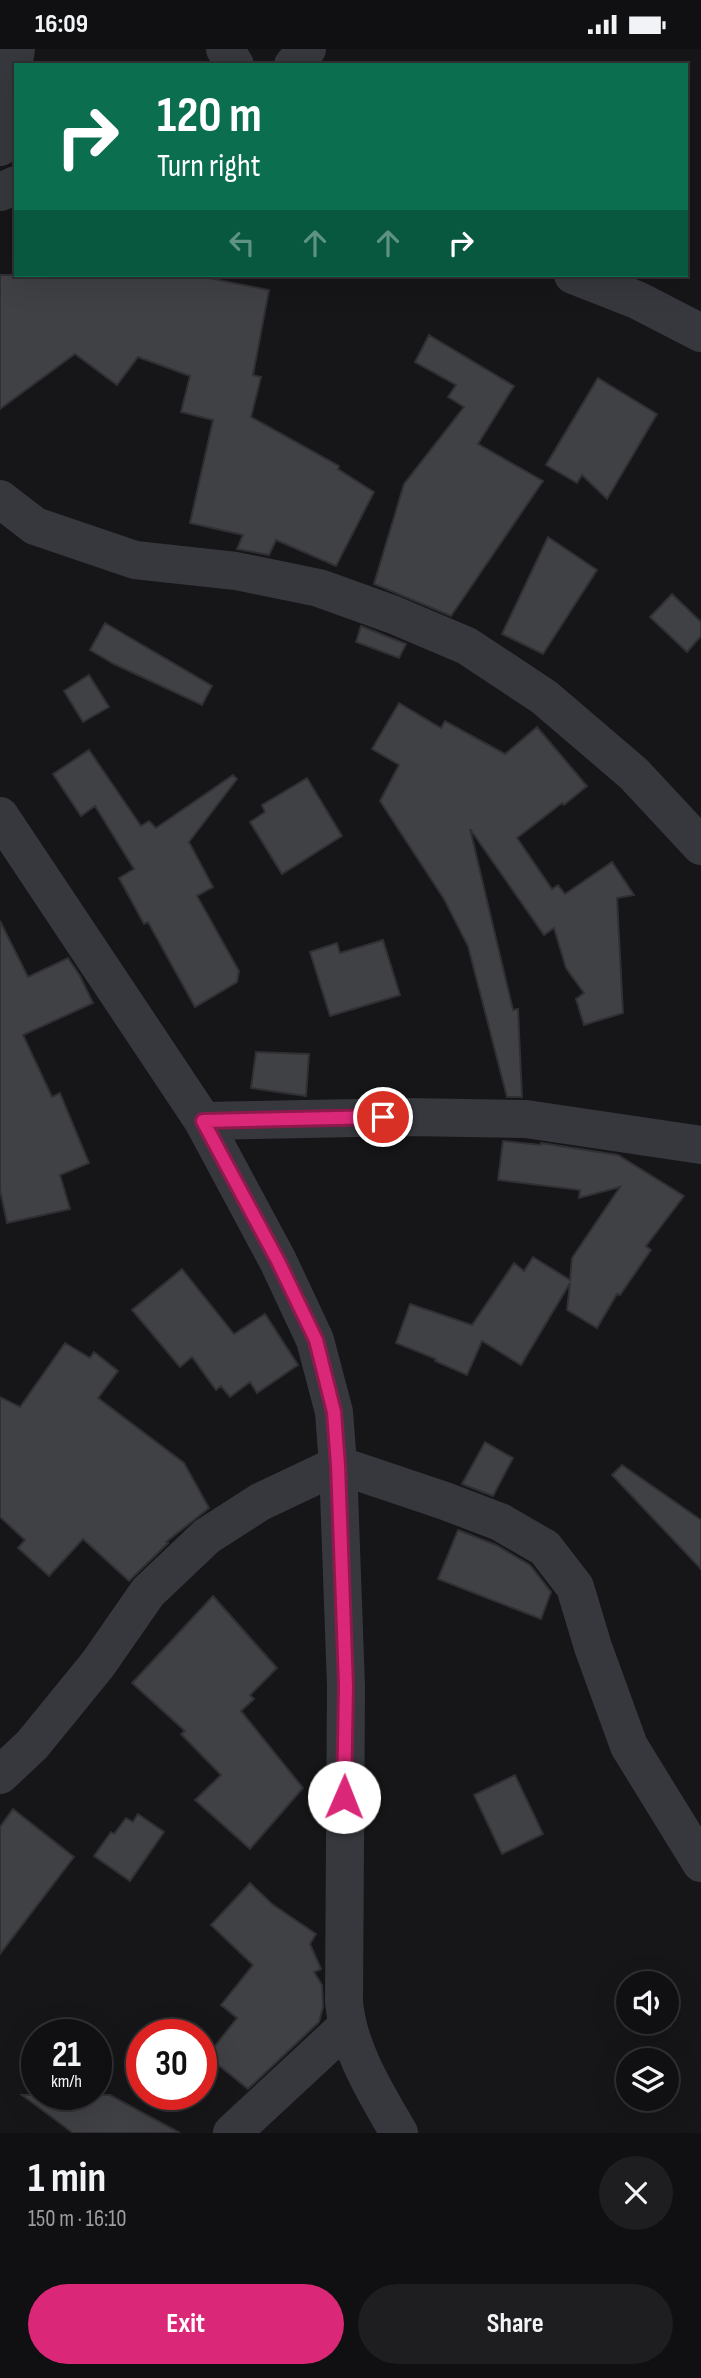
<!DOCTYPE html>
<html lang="en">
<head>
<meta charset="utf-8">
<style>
  :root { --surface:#101012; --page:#1e1e20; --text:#f1f3f6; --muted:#9c9d9f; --line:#303032; --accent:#db2777 }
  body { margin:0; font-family:"Sofia Sans Condensed",sans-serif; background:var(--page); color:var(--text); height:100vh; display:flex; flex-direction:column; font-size:26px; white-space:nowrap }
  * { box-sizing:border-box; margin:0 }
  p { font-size:23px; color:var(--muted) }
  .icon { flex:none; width:38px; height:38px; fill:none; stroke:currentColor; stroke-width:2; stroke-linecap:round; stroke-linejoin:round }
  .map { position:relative; height:2084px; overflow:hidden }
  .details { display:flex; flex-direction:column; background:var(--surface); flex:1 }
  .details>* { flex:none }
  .guide { position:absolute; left:14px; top:14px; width:674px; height:214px; border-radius:0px; box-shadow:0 7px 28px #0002,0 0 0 2px var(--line); background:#0b6e4f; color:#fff; overflow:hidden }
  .tools { position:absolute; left:616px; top:1922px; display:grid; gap:14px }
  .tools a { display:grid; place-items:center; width:63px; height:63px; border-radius:50%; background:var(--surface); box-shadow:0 7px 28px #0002,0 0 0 2px var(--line); font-size:35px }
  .speed { position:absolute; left:21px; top:1970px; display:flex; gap:14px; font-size:35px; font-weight:700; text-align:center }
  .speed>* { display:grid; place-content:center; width:91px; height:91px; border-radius:50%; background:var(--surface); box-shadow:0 7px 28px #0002,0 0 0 2px var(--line); line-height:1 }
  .speed small { font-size:18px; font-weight:400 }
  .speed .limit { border:10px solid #d22; background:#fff; color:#111 }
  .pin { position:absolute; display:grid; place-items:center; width:60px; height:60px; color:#fff; margin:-30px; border:4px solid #fff; border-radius:50%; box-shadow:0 2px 7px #0007 }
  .me { position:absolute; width:77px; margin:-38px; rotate:1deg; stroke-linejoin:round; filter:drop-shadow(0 0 5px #0008) }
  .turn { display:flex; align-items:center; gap:24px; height:147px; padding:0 28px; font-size:32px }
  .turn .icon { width:91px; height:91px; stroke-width:2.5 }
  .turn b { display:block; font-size:49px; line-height:60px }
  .lanes { display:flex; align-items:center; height:66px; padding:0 28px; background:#0003; justify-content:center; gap:35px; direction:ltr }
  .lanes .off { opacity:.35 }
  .round { display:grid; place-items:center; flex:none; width:74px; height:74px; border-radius:37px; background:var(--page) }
  .headline { display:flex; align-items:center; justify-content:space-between; height:119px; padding:0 28px }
  h1 { font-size:42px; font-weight:700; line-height:52px }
  .cta { display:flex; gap:14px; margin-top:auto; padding:14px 28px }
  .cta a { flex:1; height:80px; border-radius:42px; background:var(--accent); color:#fff; font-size:28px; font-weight:700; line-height:80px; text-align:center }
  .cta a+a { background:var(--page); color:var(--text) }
  .status { display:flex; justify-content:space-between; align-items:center; height:49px; padding:0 35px; background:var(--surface); direction:ltr }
  .status svg { height:19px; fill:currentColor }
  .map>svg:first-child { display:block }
  .building { fill:#404145; stroke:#303034; stroke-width:2 }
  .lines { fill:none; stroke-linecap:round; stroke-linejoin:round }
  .street { stroke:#37383d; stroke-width:38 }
  .route-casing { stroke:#8e194d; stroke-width:18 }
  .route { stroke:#db2777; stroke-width:12 }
</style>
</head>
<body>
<div class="status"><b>16:09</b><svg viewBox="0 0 49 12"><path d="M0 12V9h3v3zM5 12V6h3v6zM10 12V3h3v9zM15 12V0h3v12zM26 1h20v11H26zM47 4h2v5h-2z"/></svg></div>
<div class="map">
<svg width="701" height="2084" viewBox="0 0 701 2084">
  <rect width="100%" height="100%" fill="#161618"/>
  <!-- building -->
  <path class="building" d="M 0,226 L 194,226 L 269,241 L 253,326 L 261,328 L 251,368 L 339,417 L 338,420 L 374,443 L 336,517 L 276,491 L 269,506 L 237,500 L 243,486 L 190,474 L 213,371 L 181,363 L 190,327 L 138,308 L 117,336 L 75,305 L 0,360 Z
    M 429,286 L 514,337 L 478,395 L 543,432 L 451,567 L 374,535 L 404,435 L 464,358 L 448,348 L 456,336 L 415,313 Z
    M 598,329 L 657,365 L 607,450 L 582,426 L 577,434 L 546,416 Z
    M 548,488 L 597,521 L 543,605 L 502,585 Z
    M 672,545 L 701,573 L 701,587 L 687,603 L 650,568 Z
    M 105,574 L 212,637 L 202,656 L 114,615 L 90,601 Z
    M 361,577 L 406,595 L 399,609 L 356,593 Z
    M 89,626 L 109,658 L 83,673 L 64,642 Z
    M 399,654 L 441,679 L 445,672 L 505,705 L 537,678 L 587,737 L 564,756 L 562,754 L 517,789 L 552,840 L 558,836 L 565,845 L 612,813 L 634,846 L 617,849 L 623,964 L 584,976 L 576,950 L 584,944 L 566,919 L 554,879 L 544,886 L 470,780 L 513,961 L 518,960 L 522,1048 L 507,1048 L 468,897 L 444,850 L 380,752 L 399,716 L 372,700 Z
    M 89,701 L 141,777 L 149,772 L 156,779 L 233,726 L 237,730 L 189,793 L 213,838 L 197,847 L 239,922 L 237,933 L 195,958 L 148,873 L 144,875 L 119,829 L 134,820 L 95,757 L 81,767 L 53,725 Z
    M 307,729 L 342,787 L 282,825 L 250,773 L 265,763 L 262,756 Z
    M 0,872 L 28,928 L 68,909 L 80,927 L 93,954 L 23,986 L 52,1048 L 60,1044 L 89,1114 L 60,1126 L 70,1160 L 7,1174 L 0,1141 Z
    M 383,891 L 400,946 L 330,967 L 310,903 L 337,894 L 340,904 Z
    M 256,1003 L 309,1005 L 306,1047 L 251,1039 Z
    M 503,1092 L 541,1096 L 541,1094 L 618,1106 L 684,1147 L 646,1197 L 651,1201 L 620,1246 L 617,1245 L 597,1279 L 567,1261 L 570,1234 L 521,1316 L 482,1292 L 467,1326 L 435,1312 L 436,1310 L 396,1294 L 410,1255 L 472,1276 L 514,1214 L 524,1222 L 533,1208 L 570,1231 L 572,1209 L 620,1138 L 579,1149 L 580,1141 L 498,1131 Z
    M 182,1220 L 234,1285 L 265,1265 L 298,1316 L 257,1344 L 250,1333 L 230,1348 L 221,1337 L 216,1341 L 192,1308 L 180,1318 L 132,1261 Z
    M 65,1294 L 90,1309 L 94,1303 L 118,1322 L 98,1349 L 184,1414 L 209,1459 L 166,1493 L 168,1494 L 129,1532 L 83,1490 L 49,1527 L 18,1499 L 25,1491 L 0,1468 L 0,1348 L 20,1358 Z
    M 485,1393 L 513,1409 L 493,1447 L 462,1435 Z
    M 622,1416 L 701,1471 L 701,1520 L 612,1426 Z
    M 458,1481 L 496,1496 L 530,1516 L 551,1543 L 541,1570 L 438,1530 Z
    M 213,1547 L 277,1619 L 250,1646 L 254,1650 L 241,1662 L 303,1739 L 250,1800 L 195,1751 L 221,1726 L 181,1685 L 185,1682 L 132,1634 Z
    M 515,1726 L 543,1785 L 502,1805 L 474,1746 Z
    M 13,1760 L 74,1808 L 0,1905 L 0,1778 Z
    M 138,1765 L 164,1783 L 130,1832 L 94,1807 L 111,1783 L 114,1785 L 126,1769 L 133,1773 Z
    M 250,1834 L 272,1855 L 316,1885 L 310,1895 L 321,1920 L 314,1923 L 322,1936 L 323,1958 L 319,1973 L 248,2040 L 207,2007 L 237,1969 L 221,1956 L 253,1916 L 211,1876 Z
    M 22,2046 L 110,2046 L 180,2084 L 73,2084 Z"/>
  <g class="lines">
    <!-- street -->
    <path class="street" d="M 225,0 L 235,16
      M 293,16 L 307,0
      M 0,98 L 16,0
      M 0,143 L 16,136
      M 573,226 L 637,251 L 701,284
      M 0,450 L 35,477 L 135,511 L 236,522 L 319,539 L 394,566 L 467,597 L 544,648 L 634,725 L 701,797
      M 0,767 L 203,1072 L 278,1212 L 315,1291 L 334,1363 L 338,1416 L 346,1637 L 344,1953 C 348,2000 376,2044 399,2084
      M 203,1072 L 408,1068 L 526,1070 L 701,1096
      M 0,1726 L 32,1696 L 98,1615 L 148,1543 L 207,1487 L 260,1453 L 338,1416 L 445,1452 L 500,1473 L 545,1499 L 575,1538 L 593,1598 L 629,1697 L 701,1814
      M 232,2084 L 346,1978"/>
  </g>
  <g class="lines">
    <defs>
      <path id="route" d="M 344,1748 L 346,1637 L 338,1416 L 334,1363 L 316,1291 L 278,1212 L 203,1072 L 383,1068"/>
    </defs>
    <!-- route casing -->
    <use href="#route" class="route-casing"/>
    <!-- route -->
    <use href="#route" class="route"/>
  </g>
</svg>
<div class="tools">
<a><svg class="icon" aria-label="sound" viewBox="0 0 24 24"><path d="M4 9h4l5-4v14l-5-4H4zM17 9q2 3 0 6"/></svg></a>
<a><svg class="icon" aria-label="layers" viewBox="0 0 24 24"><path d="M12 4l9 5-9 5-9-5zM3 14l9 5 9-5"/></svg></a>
</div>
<div class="speed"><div>21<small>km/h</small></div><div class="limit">30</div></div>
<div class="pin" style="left:383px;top:1068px;background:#d93025"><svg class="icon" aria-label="arrive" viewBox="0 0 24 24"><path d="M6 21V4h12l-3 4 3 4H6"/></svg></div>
<svg class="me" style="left:344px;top:1748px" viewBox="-20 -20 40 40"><circle r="19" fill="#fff"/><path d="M0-13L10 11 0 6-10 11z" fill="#db2777"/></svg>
<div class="guide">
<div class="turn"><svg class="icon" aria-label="right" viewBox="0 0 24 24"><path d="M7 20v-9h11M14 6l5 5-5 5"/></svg><div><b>120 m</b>Turn right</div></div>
<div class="lanes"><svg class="icon off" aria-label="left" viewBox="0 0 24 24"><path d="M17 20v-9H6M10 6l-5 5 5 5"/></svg><svg class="icon off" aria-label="ahead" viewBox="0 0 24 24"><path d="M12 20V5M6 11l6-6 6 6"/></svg><svg class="icon off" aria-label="ahead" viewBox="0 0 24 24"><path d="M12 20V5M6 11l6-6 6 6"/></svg><svg class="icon" aria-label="right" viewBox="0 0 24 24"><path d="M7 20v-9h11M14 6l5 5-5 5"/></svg></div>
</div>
</div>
<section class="details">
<div class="headline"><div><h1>1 min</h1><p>150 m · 16:10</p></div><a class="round"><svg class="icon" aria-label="close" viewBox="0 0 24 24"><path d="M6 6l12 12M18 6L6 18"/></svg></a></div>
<div class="cta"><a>Exit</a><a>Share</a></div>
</section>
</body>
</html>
